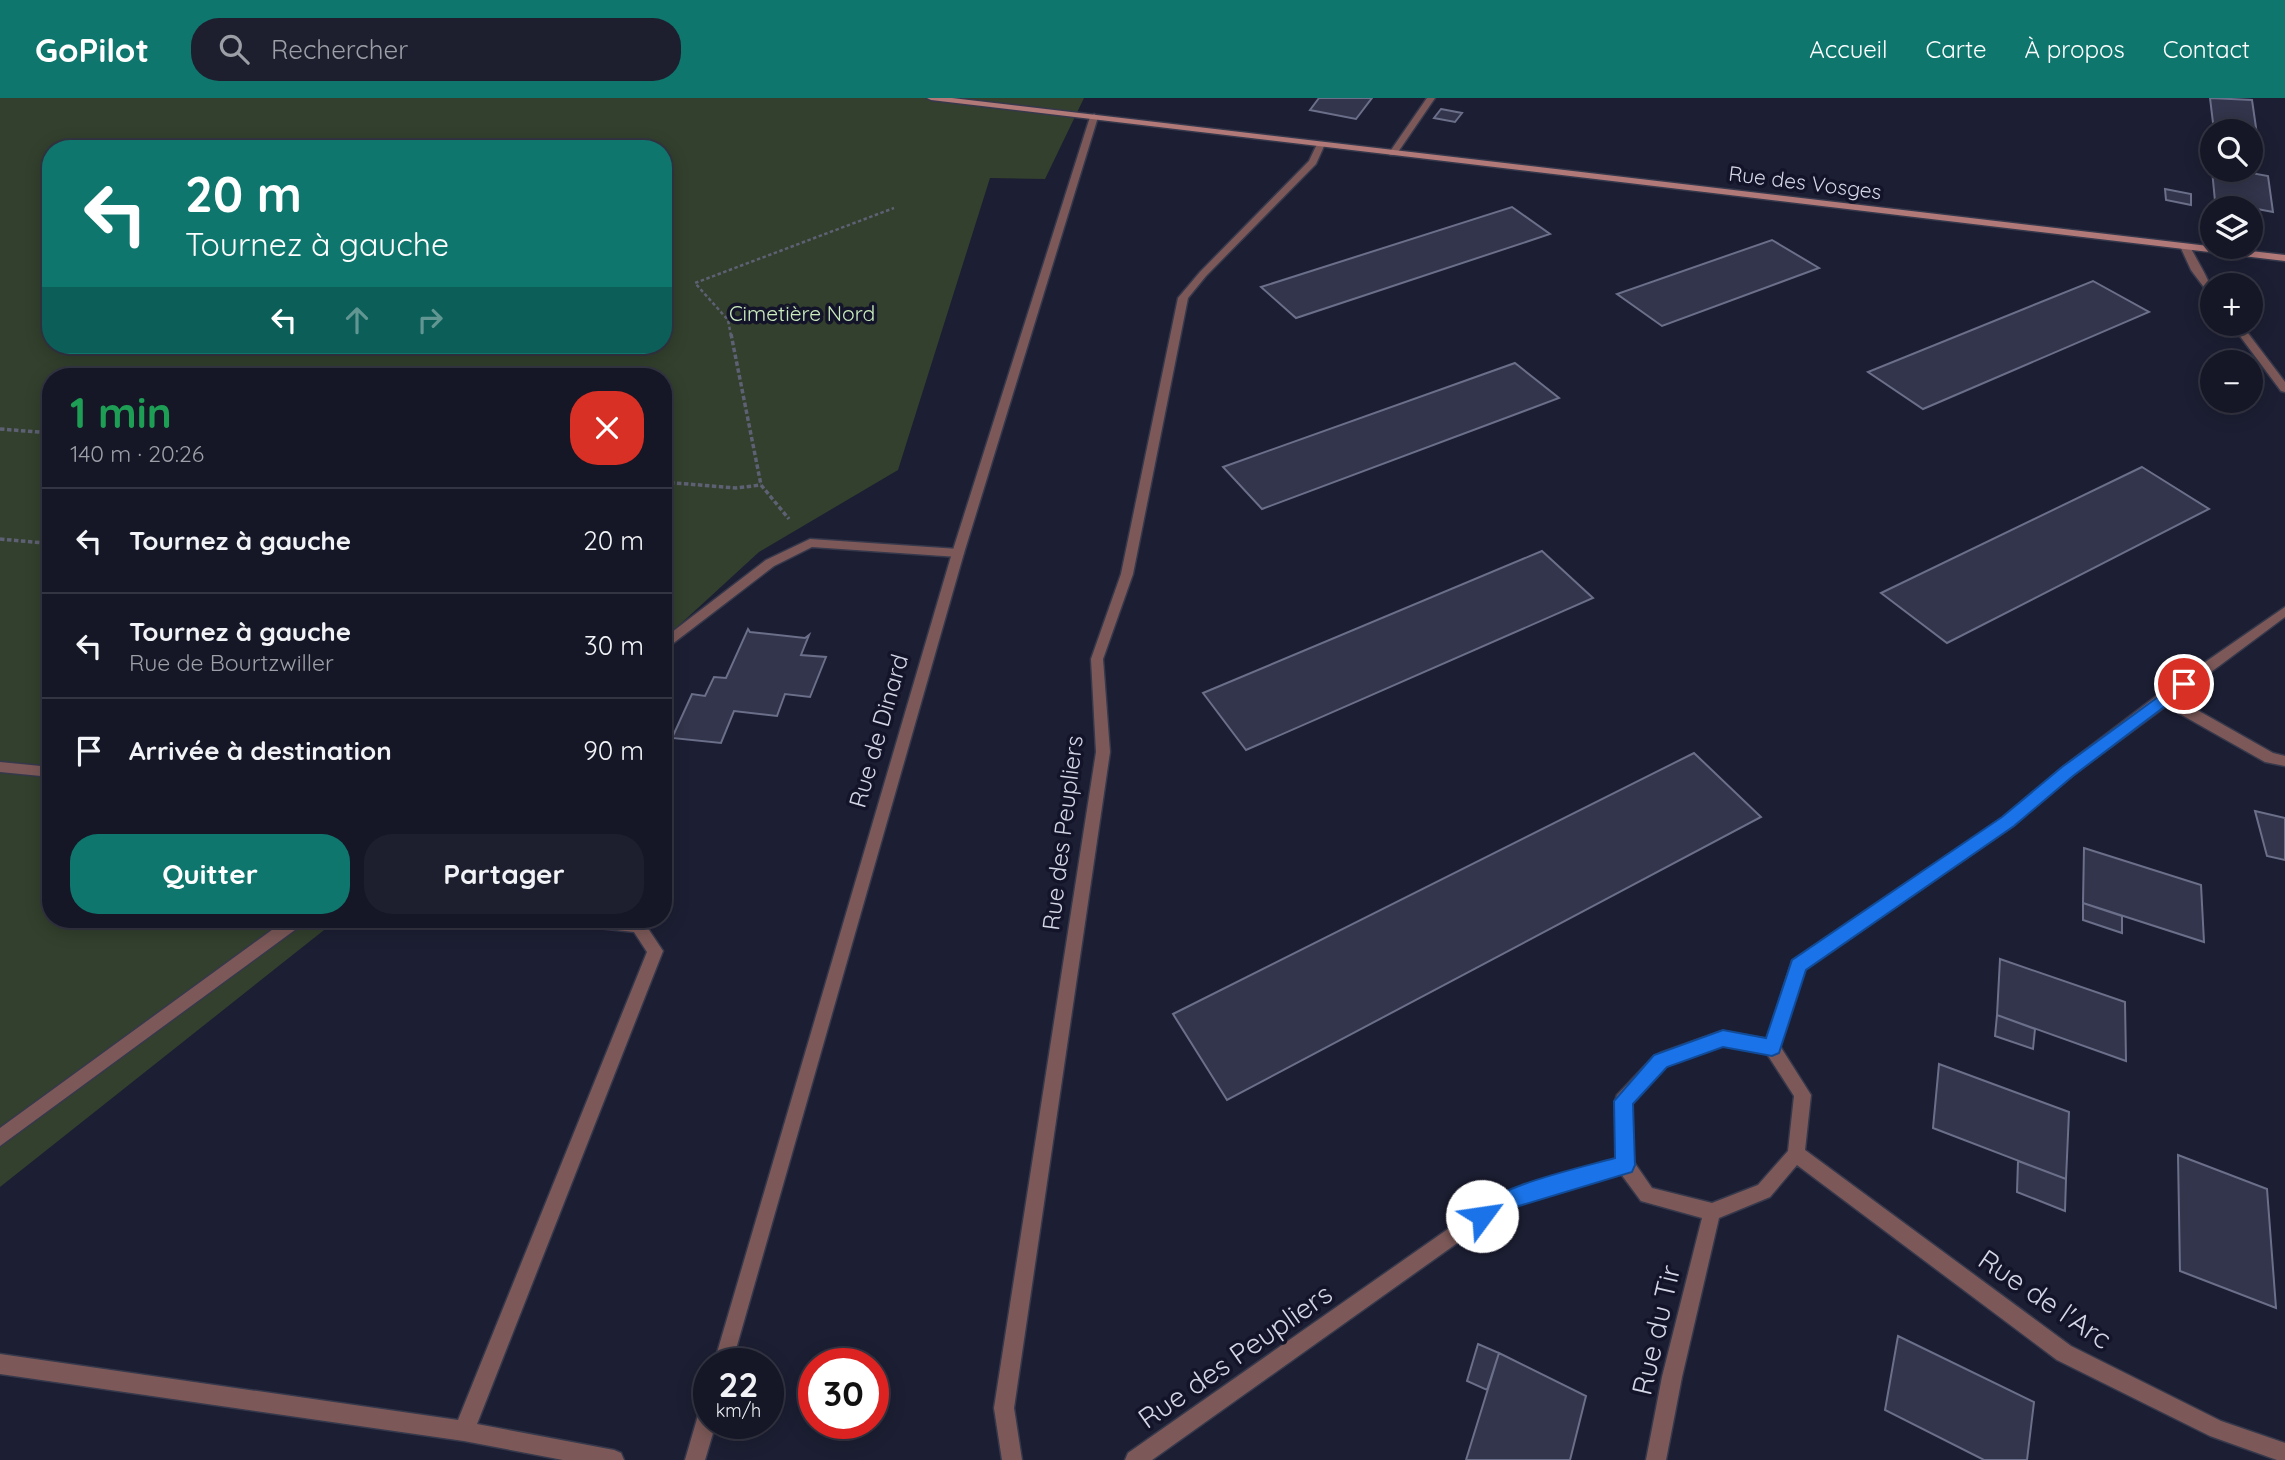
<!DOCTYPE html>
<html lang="fr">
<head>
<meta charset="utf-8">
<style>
  :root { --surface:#151626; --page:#1e1f2e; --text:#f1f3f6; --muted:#9d9fa7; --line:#343543; --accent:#0f766e }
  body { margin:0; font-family:Quicksand,sans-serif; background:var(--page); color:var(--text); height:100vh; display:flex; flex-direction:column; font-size:26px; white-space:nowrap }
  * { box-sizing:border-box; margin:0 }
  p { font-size:23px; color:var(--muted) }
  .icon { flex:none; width:38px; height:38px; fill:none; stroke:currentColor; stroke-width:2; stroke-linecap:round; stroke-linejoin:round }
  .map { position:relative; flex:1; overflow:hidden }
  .drawer { position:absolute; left:42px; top:270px; width:630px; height:560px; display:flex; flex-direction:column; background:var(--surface); border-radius:28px; box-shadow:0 4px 18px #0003,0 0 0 2px var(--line) }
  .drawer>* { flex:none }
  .banner { position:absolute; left:42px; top:42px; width:630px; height:214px; border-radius:28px; box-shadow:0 4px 18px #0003,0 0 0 2px var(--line); background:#0f766e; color:#fff; overflow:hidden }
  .controls { position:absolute; left:2200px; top:21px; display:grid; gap:14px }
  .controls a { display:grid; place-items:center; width:63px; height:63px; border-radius:50%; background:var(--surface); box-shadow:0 4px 18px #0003,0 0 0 2px var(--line); font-size:35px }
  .speed { position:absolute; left:693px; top:1250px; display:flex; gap:14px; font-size:35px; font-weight:700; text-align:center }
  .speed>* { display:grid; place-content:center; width:91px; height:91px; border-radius:50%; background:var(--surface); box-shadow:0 4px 18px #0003,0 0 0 2px var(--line); line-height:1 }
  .speed small { font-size:18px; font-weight:400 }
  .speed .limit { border:10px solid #d22; background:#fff; color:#111 }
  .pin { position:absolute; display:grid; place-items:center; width:60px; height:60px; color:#fff; margin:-30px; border:4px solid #fff; border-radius:50%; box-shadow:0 2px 7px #0007 }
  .me { position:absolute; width:77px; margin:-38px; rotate:59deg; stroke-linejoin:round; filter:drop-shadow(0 0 5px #0008) }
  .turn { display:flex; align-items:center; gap:24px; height:147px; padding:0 28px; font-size:32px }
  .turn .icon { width:91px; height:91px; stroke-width:2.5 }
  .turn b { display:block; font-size:49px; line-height:60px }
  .lanes { display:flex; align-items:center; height:66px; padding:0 28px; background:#0003; justify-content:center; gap:35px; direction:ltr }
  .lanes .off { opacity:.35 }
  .round { display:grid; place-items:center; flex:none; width:74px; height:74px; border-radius:28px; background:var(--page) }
  .summary { display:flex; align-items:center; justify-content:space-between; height:119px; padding:0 28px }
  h1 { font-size:42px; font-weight:700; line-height:52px; color:#1e9e55 }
  .cta { display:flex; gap:14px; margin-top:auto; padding:14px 28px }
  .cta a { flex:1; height:80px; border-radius:28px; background:var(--accent); color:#fff; font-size:28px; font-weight:700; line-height:80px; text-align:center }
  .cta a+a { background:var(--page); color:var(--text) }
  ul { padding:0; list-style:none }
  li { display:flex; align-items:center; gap:21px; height:105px; padding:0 28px; border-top:2px solid var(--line) }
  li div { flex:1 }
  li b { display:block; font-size:26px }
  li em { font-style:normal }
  header { display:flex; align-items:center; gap:42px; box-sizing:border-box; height:98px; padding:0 35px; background:var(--accent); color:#fff }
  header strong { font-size:33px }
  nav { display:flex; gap:38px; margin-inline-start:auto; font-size:24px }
  .search { width:490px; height:63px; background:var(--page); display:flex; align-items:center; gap:18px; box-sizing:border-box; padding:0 24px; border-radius:28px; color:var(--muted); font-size:26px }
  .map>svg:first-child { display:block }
  .green { fill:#33402d; fill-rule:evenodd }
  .building { fill:#32354b; stroke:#6b6f89; stroke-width:2 }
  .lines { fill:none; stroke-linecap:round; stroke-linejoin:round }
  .lane-casing { stroke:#36384c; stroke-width:3 }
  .street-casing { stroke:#36384c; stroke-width:3 }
  .secondary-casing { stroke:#36384c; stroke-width:3 }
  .path-far1 { stroke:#5e6073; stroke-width:2.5; stroke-dasharray:3.5 2.5; stroke-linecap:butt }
  .path { stroke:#5e6073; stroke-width:3.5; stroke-dasharray:4.5 2.5; stroke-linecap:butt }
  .lane { fill:#7c5958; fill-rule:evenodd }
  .street { fill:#7c5958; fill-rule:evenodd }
  .secondary { fill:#b17978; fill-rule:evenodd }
  .route { fill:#1a73e8; stroke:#114b97; stroke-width:2 }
  .labels { text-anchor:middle; stroke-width:7; stroke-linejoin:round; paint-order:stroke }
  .far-street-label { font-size:21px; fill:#d3d6e4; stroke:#131429 }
  .far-park-label { font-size:21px; fill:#cbedbd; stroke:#131429 }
  .street-label { font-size:24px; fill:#d3d6e4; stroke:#131429 }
  .near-street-label { font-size:28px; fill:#d3d6e4; stroke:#131429 }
</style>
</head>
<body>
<header>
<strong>GoPilot</strong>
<div class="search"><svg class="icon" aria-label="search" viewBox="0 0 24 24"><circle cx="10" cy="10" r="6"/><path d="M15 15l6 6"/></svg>Rechercher</div>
<nav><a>Accueil</a><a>Carte</a><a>À propos</a><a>Contact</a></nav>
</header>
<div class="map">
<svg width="2285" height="1362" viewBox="0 0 2285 1362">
  <rect width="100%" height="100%" fill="#1c1e33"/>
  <!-- green -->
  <path class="green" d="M 0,0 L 1084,0 L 1045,81 L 990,80 L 898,372 L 759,454 L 663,542 L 663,278 L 51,278 L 51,821 L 338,821 L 0,1089 ZM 51,51 L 663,51 L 663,247 L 51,247 Z"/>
  <!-- building -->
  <path class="building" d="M 1319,0 L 1372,0 L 1356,21 L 1310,12 Z
    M 2210,0 L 2252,2 L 2260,57 L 2250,55 L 2250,33 L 2214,33 Z
    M 1441,11 L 1462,15 L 1455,24 L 1434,20 Z
    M 2212,72 L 2235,72 L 2268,78 L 2273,114 L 2215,103 Z
    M 2165,91 L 2191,96 L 2191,107 L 2166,102 Z
    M 1512,109 L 1550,136 L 1296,220 L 1261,189 Z
    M 1772,142 L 1819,170 L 1662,228 L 1617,196 Z
    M 2093,183 L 2149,214 L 1923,311 L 1868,274 Z
    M 1515,265 L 1559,300 L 1262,411 L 1223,369 Z
    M 2142,369 L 2209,411 L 1947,545 L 1881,495 Z
    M 1542,453 L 1593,500 L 1246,652 L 1203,595 Z
    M 748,531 L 750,534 L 805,540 L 809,537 L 801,557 L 826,559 L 810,599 L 785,596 L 777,618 L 734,613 L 721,645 L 672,640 L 692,596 L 705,598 L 714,579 L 726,580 Z
    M 1694,655 L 1761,719 L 1227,1002 L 1173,916 Z
    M 2255,713 L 2285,720 L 2285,762 L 2267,758 Z
    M 2084,750 L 2201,787 L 2204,844 L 2083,805 Z
    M 2083,805 L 2122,818 L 2122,835 L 2083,822 Z
    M 2000,861 L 2125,904 L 2126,963 L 1997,917 Z
    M 1997,917 L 2035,931 L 2033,951 L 1995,938 Z
    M 1939,966 L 2069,1014 L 2066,1081 L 1933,1030 Z
    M 2178,1057 L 2267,1091 L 2276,1210 L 2180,1173 Z
    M 2018,1063 L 2066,1081 L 2065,1113 L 2017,1094 Z
    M 1898,1238 L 2034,1304 L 2027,1362 L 1984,1362 L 1885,1312 Z
    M 1478,1246 L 1499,1255 L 1487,1292 L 1467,1283 Z
    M 1499,1255 L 1586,1298 L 1570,1362 L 1466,1362 Z"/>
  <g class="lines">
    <defs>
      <path id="lane" d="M 1427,0 L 1435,0 L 1396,57 L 1390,57 L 1389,55 Z
        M 810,441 L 958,451 L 964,455 L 958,459 L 812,449 L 774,468 L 663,553 L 663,541 L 766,462 Z
        M 0,664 L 51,669 L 51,679 L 0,674 Z
        M 287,821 L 306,821 L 303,826 L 0,1048 L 0,1030 Z
        M 573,821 L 632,821 L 643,823 L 663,853 L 477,1326 L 614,1352 L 621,1355 L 624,1362 L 563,1362 L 464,1343 L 0,1276 L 0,1256 L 458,1322 L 647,854 L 634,834 L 581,828 L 576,826 Z"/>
      <path id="street" d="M 1094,16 L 1098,19 L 964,455 L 732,1265 L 714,1265 L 952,455 L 1090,19 Z
        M 1318,44 L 1325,46 L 1316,66 L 1206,178 L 1188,200 L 1133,476 L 1103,561 L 1110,654 L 1014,1310 L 1022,1362 L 1002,1362 L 994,1310 L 1096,654 L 1091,561 L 1121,476 L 1178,200 L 1200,174 L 1309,63 Z
        M 2182,146 L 2190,148 C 2196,162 2212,184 2212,197 L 2209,196 L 2191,172 L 2180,148 Z
        M 2231,226 L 2241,226 L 2285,284 L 2285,294 L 2281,293 Z
        M 2285,509 L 2285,519 L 2176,600 L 2273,655 L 2285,658 L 2285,668 L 2265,664 L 2166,608 L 2073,677 L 2013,728 L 1804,872 L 1780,948 L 1811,997 L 1805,1052 L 2071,1248 L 2221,1323 L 2285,1345 L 2285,1362 L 2277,1362 L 2210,1338 L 2057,1262 L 1797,1067 L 1770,1099 L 1719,1120 L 1682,1279 L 1666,1362 L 1646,1362 L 1662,1279 L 1702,1120 L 1641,1103 L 1621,1076 L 1508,1109 L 1152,1362 L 1125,1362 L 1128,1355 L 1498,1096 L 1616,1061 L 1615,1003 L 1617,997 L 1654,958 L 1660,955 L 1722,933 L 1767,941 L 1792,863 L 2003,720 L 2063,669 L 2159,596 ZM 1722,947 L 1767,956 L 1794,998 L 1788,1053 L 1758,1087 L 1712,1105 L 1652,1090 L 1634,1064 L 1631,1006 L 1666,968 Z
        M 709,1304 L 709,1325 L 716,1325 L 705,1362 L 685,1362 L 699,1314 L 702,1307 Z"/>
      <path id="secondary" d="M 927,0 L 952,0 L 2285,157 L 2285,163 L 931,2 Z"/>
    </defs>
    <!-- lane casing -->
    <use href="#lane" class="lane-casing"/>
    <!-- street casing -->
    <use href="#street" class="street-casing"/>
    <!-- secondary casing -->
    <use href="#secondary" class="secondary-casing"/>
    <!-- path-far1 -->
    <path class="path-far1" d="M 731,238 L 728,222 L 695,185 L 894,110"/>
    <!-- path -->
    <path class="path" d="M 731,236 L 761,387 L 789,421
      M 0,331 L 51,335
      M 663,384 L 736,390 L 761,387
      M 0,441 L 44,445 L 51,441
      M 663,496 L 673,497"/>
    <!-- lane -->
    <use href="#lane" class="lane"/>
    <!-- street -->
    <use href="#street" class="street"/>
    <!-- secondary -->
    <use href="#secondary" class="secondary"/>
  </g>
  <!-- route -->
  <path class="route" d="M 2184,580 L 2192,586 L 2189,590 L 2073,678 L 2014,728 L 1806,872 L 1779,955 L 1772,958 L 1723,949 L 1667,969 L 1633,1006 L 1635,1067 L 1632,1074 L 1509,1111 L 1482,1128 L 1475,1125 L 1472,1118 C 1484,1090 1584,1069 1615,1060 L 1614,1003 L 1654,957 L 1723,932 L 1766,940 L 1792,862 L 2002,719 L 2062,669 Z"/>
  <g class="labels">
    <!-- far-street labels -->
    <g class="far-street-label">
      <text transform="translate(1805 85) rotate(7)" y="7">Rue des Vosges</text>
    </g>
    <!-- far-park labels -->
    <g class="far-park-label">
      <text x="802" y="223">Cimetière Nord</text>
    </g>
    <!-- street labels -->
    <g class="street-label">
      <text transform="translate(879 633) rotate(-74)" y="8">Rue de Dinard</text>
      <text transform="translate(1063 735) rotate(-83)" y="8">Rue des Peupliers</text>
    </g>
    <!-- near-street labels -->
    <g class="near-street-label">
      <text transform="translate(2045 1201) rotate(34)" y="10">Rue de l'Arc</text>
      <text transform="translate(1656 1232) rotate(-77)" y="10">Rue du Tir</text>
      <text transform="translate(1235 1258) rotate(-35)" y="10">Rue des Peupliers</text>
    </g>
  </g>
</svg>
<div class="controls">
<a><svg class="icon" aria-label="search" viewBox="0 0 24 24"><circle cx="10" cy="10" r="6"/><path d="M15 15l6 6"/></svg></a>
<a><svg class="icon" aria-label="layers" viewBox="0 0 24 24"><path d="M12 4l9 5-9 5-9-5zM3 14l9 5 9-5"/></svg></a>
<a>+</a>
<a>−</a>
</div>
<div class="speed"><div>22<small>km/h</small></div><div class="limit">30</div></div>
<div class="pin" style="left:2184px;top:586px;background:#d93025"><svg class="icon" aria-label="arrive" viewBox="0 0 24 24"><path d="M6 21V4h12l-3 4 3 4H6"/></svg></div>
<svg class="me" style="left:1482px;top:1118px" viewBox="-20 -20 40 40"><circle r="19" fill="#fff"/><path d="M0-13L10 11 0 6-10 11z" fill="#1a73e8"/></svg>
<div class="banner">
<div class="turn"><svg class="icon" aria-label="left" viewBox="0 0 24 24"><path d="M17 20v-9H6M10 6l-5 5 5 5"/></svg><div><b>20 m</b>Tournez à gauche</div></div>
<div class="lanes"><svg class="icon" aria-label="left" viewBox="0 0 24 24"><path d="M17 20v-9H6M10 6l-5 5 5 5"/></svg><svg class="icon off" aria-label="ahead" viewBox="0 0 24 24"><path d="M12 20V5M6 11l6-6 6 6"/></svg><svg class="icon off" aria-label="right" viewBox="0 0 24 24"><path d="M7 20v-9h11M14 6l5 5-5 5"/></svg></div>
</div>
<section class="drawer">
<div class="summary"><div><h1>1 min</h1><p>140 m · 20:26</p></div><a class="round" style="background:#d93025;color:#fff"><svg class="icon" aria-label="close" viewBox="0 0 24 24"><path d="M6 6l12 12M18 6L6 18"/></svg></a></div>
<ul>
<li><svg class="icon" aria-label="left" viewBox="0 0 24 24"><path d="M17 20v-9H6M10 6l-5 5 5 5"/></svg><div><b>Tournez à gauche</b></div><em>20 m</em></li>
<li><svg class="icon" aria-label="left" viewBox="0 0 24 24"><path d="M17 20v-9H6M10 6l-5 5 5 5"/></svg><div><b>Tournez à gauche</b><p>Rue de Bourtzwiller</p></div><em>30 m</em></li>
<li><svg class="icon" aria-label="arrive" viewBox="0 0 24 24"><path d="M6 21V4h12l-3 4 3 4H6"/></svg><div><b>Arrivée à destination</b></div><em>90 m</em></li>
</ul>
<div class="cta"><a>Quitter</a><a>Partager</a></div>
</section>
</div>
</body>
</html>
